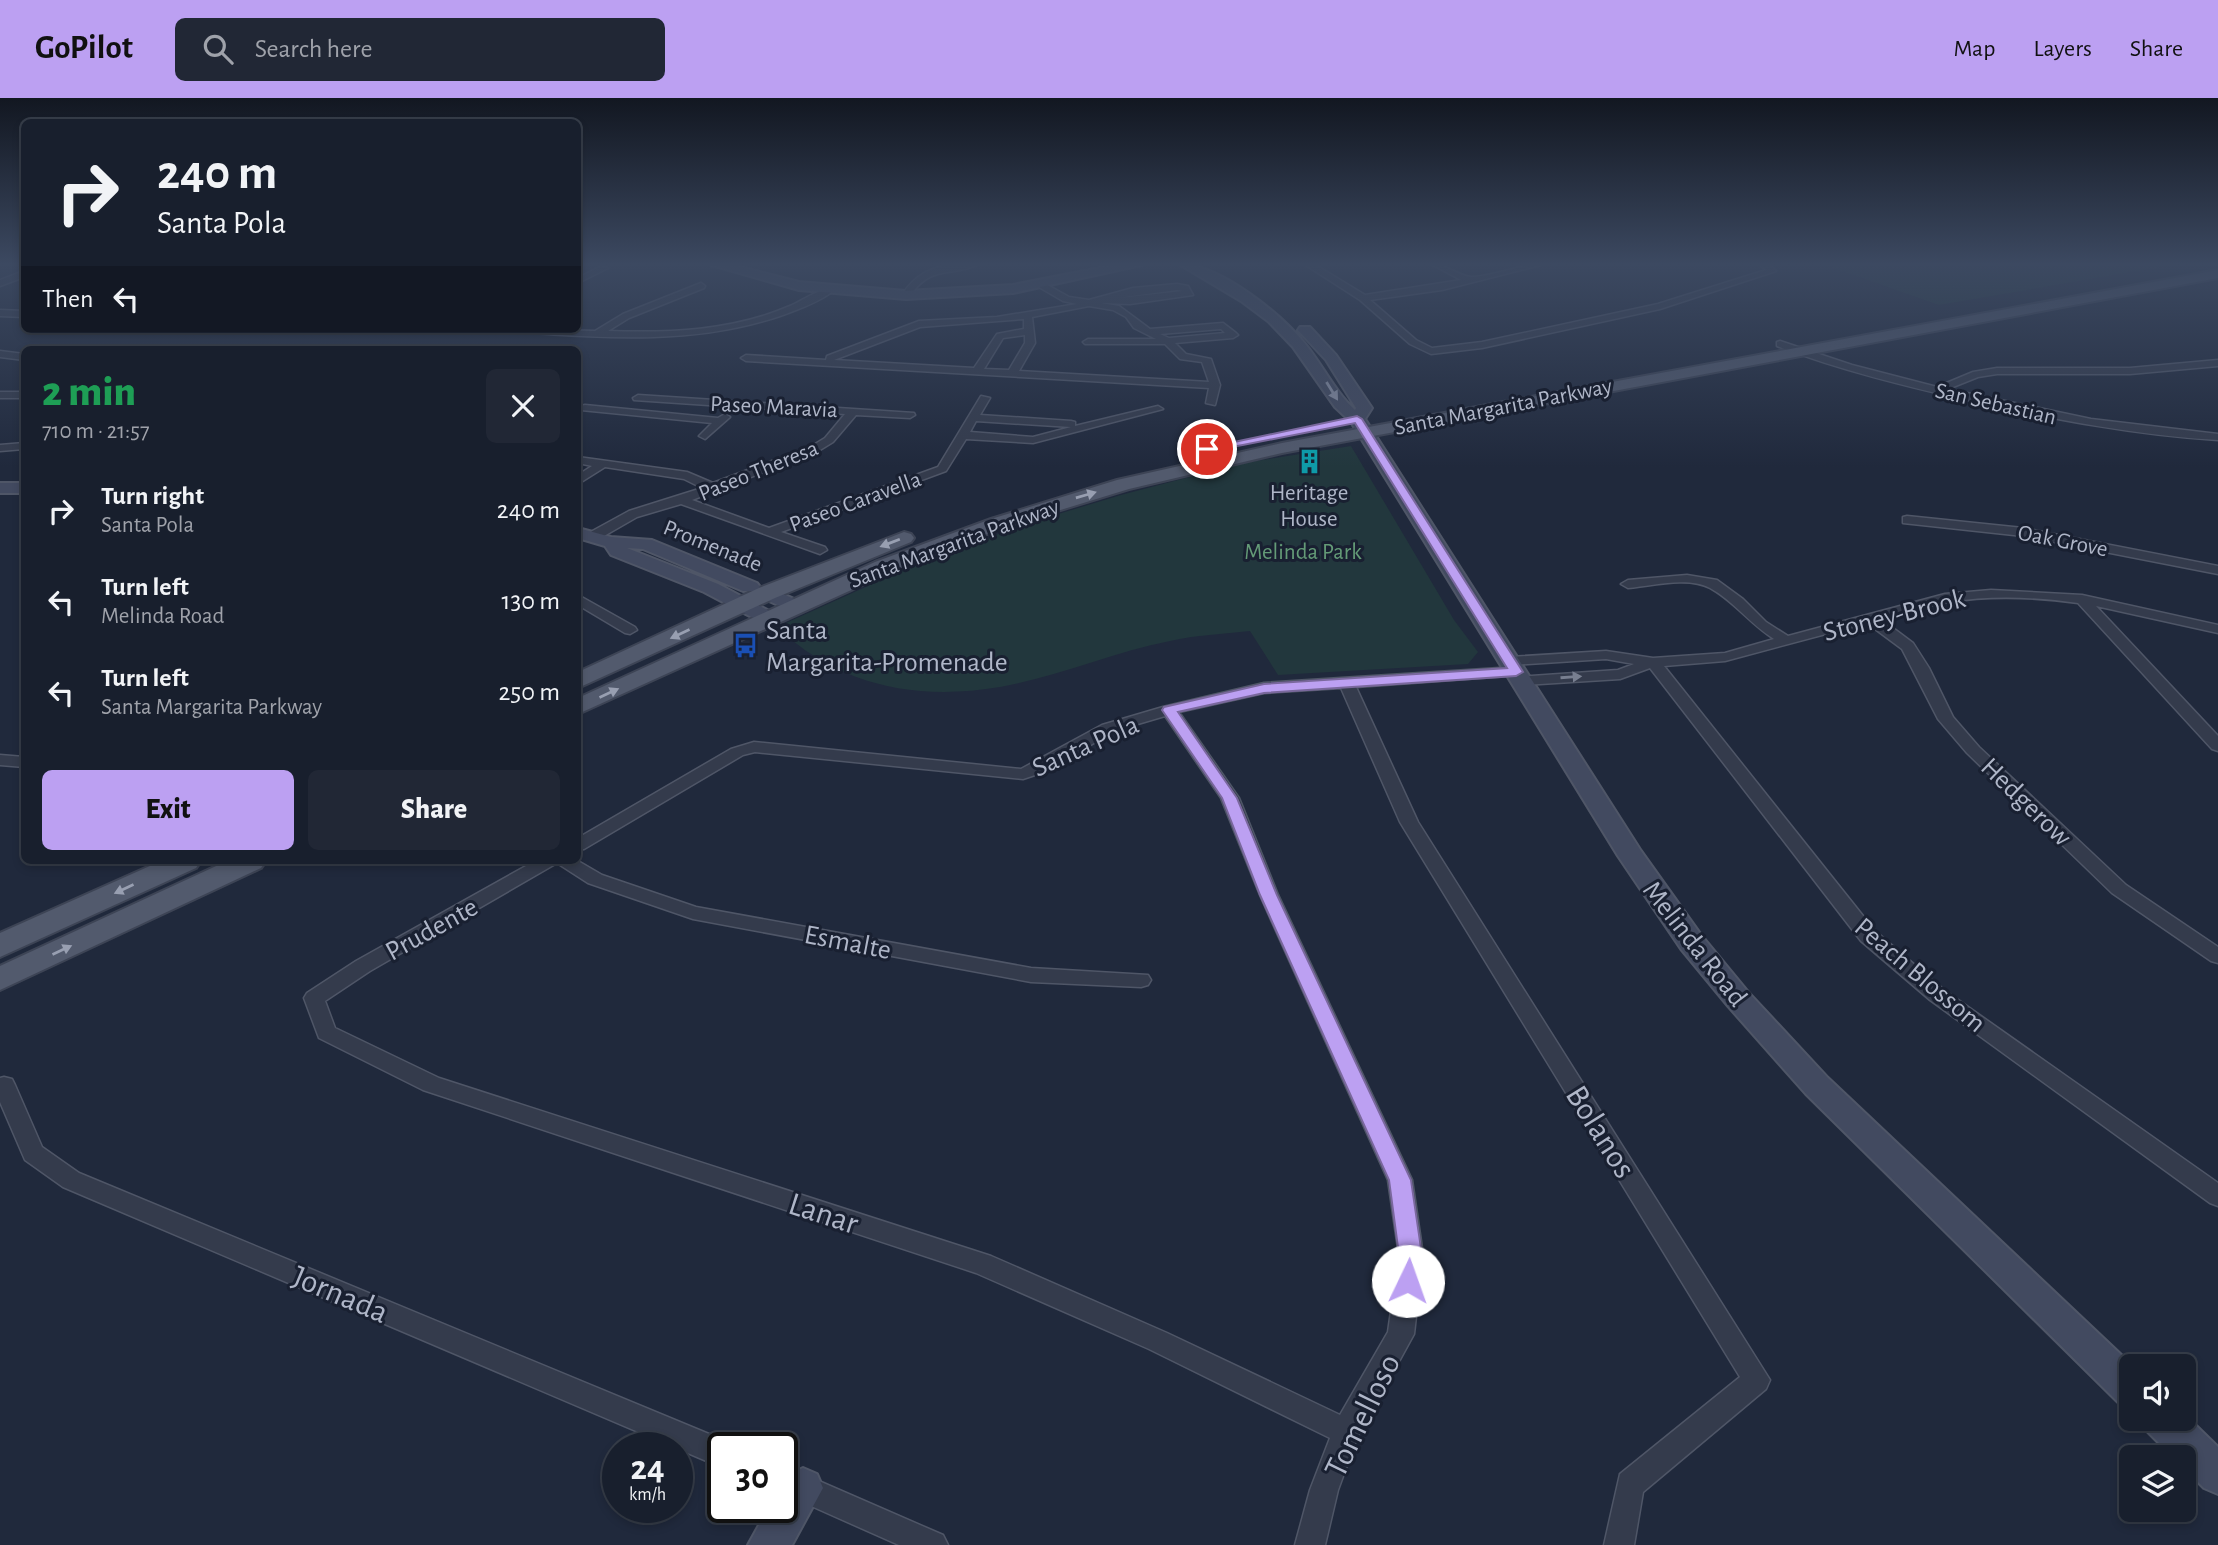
<!DOCTYPE html>
<html lang="en">
<head>
<meta charset="utf-8">
<style>
  :root { --surface:#181f2d; --page:#212735; --text:#f1f3f6; --muted:#9fa2aa; --line:#363d49; --accent:#bca0f2 }
  body { margin:0; font-family:"Alegreya Sans",sans-serif; background:var(--page); color:var(--text); height:100vh; display:flex; flex-direction:column; font-size:26px; white-space:nowrap }
  * { box-sizing:border-box; margin:0 }
  p { font-size:23px; color:var(--muted) }
  .icon { flex:none; width:38px; height:38px; fill:none; stroke:currentColor; stroke-width:2; stroke-linecap:round; stroke-linejoin:round }
  .map { position:relative; flex:1; overflow:hidden }
  .side { position:absolute; left:21px; top:248px; width:560px; height:518px; display:flex; flex-direction:column; background:var(--surface); border-radius:10px; box-shadow:0 4px 10px #0003,0 0 0 2px var(--line) }
  .side>* { flex:none }
  .guide { position:absolute; left:21px; top:21px; width:560px; height:214px; border-radius:10px; box-shadow:0 4px 10px #0003,0 0 0 2px var(--line); background:#181f2d; color:var(--text); overflow:hidden }
  .controls { position:absolute; left:2119px; top:1256px; display:grid; gap:14px }
  .controls a { display:grid; place-items:center; width:77px; height:77px; border-radius:10px; background:var(--surface); box-shadow:0 4px 10px #0003,0 0 0 2px var(--line); font-size:35px }
  .speed { position:absolute; left:602px; top:1334px; display:flex; gap:14px; font-size:35px; font-weight:700; text-align:center }
  .speed>* { display:grid; place-content:center; width:91px; height:91px; border-radius:50%; background:var(--surface); box-shadow:0 4px 10px #0003,0 0 0 2px var(--line); line-height:1 }
  .speed small { font-size:18px; font-weight:400 }
  .speed .limit { border:4px solid #111; border-radius:10px; background:#fff; color:#111 }
  .pin { position:absolute; display:grid; place-items:center; width:60px; height:60px; color:#fff; margin:-30px; border:4px solid #fff; border-radius:50%; box-shadow:0 2px 7px #0007 }
  .me { position:absolute; width:77px; margin:-38px; rotate:3deg; stroke-linejoin:round; filter:drop-shadow(0 0 5px #0008) }
  .turn { display:flex; align-items:center; gap:24px; height:147px; padding:0 21px; font-size:32px }
  .turn .icon { width:91px; height:91px; stroke-width:2.5 }
  .turn b { display:block; font-size:49px; line-height:60px }
  .then { display:flex; align-items:center; height:66px; padding:0 21px; background:#0003; gap:14px; font-size:26px }
  .round { display:grid; place-items:center; flex:none; width:74px; height:74px; border-radius:10px; background:var(--page) }
  .overview { display:flex; align-items:center; justify-content:space-between; height:119px; padding:0 21px }
  h1 { font-size:42px; font-weight:800; line-height:52px; color:#1e9e55 }
  .primary-button { display:flex; gap:14px; margin-top:auto; padding:14px 21px }
  .primary-button a { flex:1; height:80px; border-radius:10px; background:var(--accent); color:#111; font-size:28px; font-weight:800; line-height:80px; text-align:center }
  .primary-button a+a { background:var(--page); color:var(--text) }
  ul { padding:0; list-style:none }
  li { display:flex; align-items:center; gap:21px; height:91px; padding:0 21px }
  li div { flex:1 }
  li b { display:block; font-size:26px }
  li em { font-style:normal }
  header { display:flex; align-items:center; gap:42px; box-sizing:border-box; height:98px; padding:0 35px; background:var(--accent); color:#111 }
  header strong { font-size:33px }
  nav { display:flex; gap:38px; margin-inline-start:auto; font-size:24px }
  .search { width:490px; height:63px; background:var(--page); display:flex; align-items:center; gap:18px; box-sizing:border-box; padding:0 24px; border-radius:10px; color:var(--muted); font-size:26px }
  .map>svg:first-child { display:block }
  .green { fill:#22373d }
  .lines { fill:none; stroke-linecap:round; stroke-linejoin:round }
  .street-casing { stroke:#4f5667; stroke-width:3 }
  .secondary-casing { stroke:#4f5667; stroke-width:4 }
  .primary-casing { stroke:#3d4455; stroke-width:4 }
  .street { fill:#343b4c; fill-rule:evenodd }
  .secondary { fill:#424a60; fill-rule:evenodd }
  .primary { fill:#525a6d; fill-rule:evenodd }
  .oneway { fill:#8990a4 }
  .oneway2 { fill:#989fb1 }
  .oneway3 { fill:#787f90 }
  .route { fill:#bca0f2; stroke:#7a689d; stroke-width:2 }
  .labels { text-anchor:middle; stroke-width:6; stroke-linejoin:round; paint-order:stroke }
  .far-street-label { font-size:23px; fill:#afb6c8; stroke:#192031 }
  .far-poi-label { font-size:23px; fill:#afb6c8; stroke:#192031 }
  .far-park-label { font-size:23px; fill:#649b77; stroke:#192031 }
  .street-label { font-size:28px; fill:#afb6c8; stroke:#192031 }
  .poi-label { font-size:28px; fill:#afb6c8; stroke:#192031; text-anchor:start }
  .near-street-label { font-size:33px; fill:#afb6c8; stroke:#192031 }
</style>
</head>
<body>
<header>
<strong>GoPilot</strong>
<div class="search"><svg class="icon" aria-label="search" viewBox="0 0 24 24"><circle cx="10" cy="10" r="6"/><path d="M15 15l6 6"/></svg>Search here</div>
<nav><a>Map</a><a>Layers</a><a>Share</a></nav>
</header>
<div class="map">
<svg width="2218" height="1447" viewBox="0 0 2218 1447">
  <rect width="100%" height="100%" fill="#20293c"/>
  <!-- green -->
  <path class="green" d="M 1822,166 L 2177,166 L 1939,207 Z
    M 1351,348 L 1454,522 L 1478,554 L 1468,566 L 1278,577 L 1250,533 C 1223,536 1196,537 1170,543 C 1113,554 1057,579 1000,589 C 916,603 839,588 777,529 L 921,464 L 1032,424 L 1121,397 L 1243,365 Z"/>
  <g class="lines">
    <defs>
      <path id="street" d="M 953,166 L 980,166 C 950,180 932,165 909,199 L 902,197 C 915,177 929,170 953,166 Z
        M 1304,166 L 1314,166 L 1365,197 L 1461,182 L 1431,166 C 1447,166 1461,180 1473,179 C 1498,177 1520,166 1545,166 L 1442,192 L 1370,202 L 1416,242 L 1432,250 L 1482,244 L 1658,206 L 1766,172 L 1759,166 L 1769,166 L 1776,173 L 1660,211 L 1482,250 L 1431,256 L 1410,246 L 1360,202 Z
        M 601,168 L 608,170 L 578,185 L 578,180 Z
        M 24,173 L 24,179 L 0,188 L 0,182 Z
        M 1042,184 L 1069,199 L 1089,202 L 1133,190 L 1177,186 L 1188,188 L 1193,197 L 1130,206 L 1101,205 L 1119,208 L 1150,231 L 1223,225 L 1236,235 L 1238,237 L 1233,240 L 1175,245 L 1186,256 L 1211,261 L 1220,287 L 1215,307 L 1206,305 L 1209,290 L 746,263 L 741,260 L 746,257 L 826,262 L 827,258 L 919,223 L 997,219 L 1077,206 L 1063,203 L 1039,189 ZM 1177,192 L 1183,193 L 1118,200 ZM 1089,208 L 1113,212 L 1126,219 L 1134,230 L 1156,241 L 1088,241 L 1083,244 L 1085,246 L 1165,246 L 1180,261 L 1202,264 L 1209,284 L 1019,273 L 1035,245 L 1032,219 ZM 1024,221 L 1024,231 L 997,236 L 974,270 L 834,262 L 920,229 ZM 1221,231 L 1225,235 L 1169,240 L 1160,236 ZM 1025,237 L 1025,245 L 1009,272 L 984,271 L 1003,240 Z
        M 701,185 L 705,188 L 704,190 L 629,220 L 608,233 C 669,235 732,233 790,208 C 801,204 823,187 833,193 C 819,204 797,212 780,218 C 694,247 606,240 517,234 L 512,231 L 595,233 L 623,216 Z
        M 0,212 L 24,213 L 24,219 L 0,218 Z
        M 1780,243 L 1852,267 L 1937,289 L 1973,274 L 1997,270 L 2130,270 L 2218,262 L 2218,268 L 2130,276 L 1997,276 L 1978,279 L 1948,291 L 2091,321 L 2218,336 L 2218,342 C 2134,337 2053,321 1971,303 C 1905,288 1840,272 1777,248 L 1777,244 Z
        M 0,253 L 24,256 L 24,262 L 0,259 Z
        M 0,294 L 24,294 L 24,300 L 0,300 Z
        M 638,297 L 914,315 L 915,317 L 910,320 L 856,317 L 833,344 L 820,352 L 692,402 L 769,430 L 938,369 L 981,298 L 990,300 L 980,317 L 1071,323 L 1075,324 L 1075,328 L 1158,308 L 1163,311 L 1033,345 L 966,341 L 946,373 L 781,434 L 825,449 L 827,452 L 820,456 L 681,406 L 637,419 L 597,442 L 587,442 L 587,436 L 629,413 L 702,390 L 684,381 L 605,369 L 578,386 L 578,377 L 592,368 L 578,365 L 578,359 L 687,374 L 713,385 L 812,348 L 825,340 L 845,316 L 634,302 L 633,300 ZM 976,323 L 1071,329 L 1033,339 L 970,334 Z
        M 585,307 L 718,320 L 725,316 L 730,319 L 705,341 L 699,338 L 712,325 L 581,312 L 581,308 Z
        M 24,345 L 24,351 L 0,353 L 0,347 Z
        M 1907,418 L 2023,430 L 2218,468 L 2218,476 L 2023,438 L 1903,425 L 1903,419 Z
        M 1687,477 L 1717,482 L 1743,501 L 1766,524 L 1788,538 L 1945,496 L 1991,492 L 2082,497 L 2218,527 L 2218,535 L 2096,508 L 2218,638 L 2218,653 L 2212,651 L 2078,505 C 2035,499 1992,497 1949,504 C 1926,507 1903,515 1881,521 L 1913,545 L 1929,570 L 1953,619 L 1979,649 L 2126,787 L 2218,849 L 2218,865 L 2211,863 L 2112,795 L 1967,655 L 1938,621 L 1902,551 L 1867,525 L 1725,563 L 1664,568 L 1875,833 L 1944,892 L 2218,1085 L 2218,1108 L 2210,1105 L 1930,902 L 1861,843 L 1650,570 L 1620,581 L 1522,587 L 1517,585 L 1514,582 L 1517,579 L 1618,572 L 1634,566 L 1606,561 L 1510,567 L 1503,563 L 1510,559 L 1606,553 L 1653,560 L 1725,555 L 1774,541 C 1751,527 1734,503 1710,490 C 1688,478 1651,488 1628,490 L 1621,486 L 1628,482 Z
        M 578,497 L 635,529 L 637,532 L 630,536 L 625,535 L 578,507 Z
        M 1516,569 L 1524,574 L 1521,577 L 1356,589 L 1418,724 L 1770,1282 L 1766,1291 L 1643,1394 L 1634,1447 L 1604,1447 L 1620,1376 L 1740,1279 L 1400,724 L 1341,590 L 1264,595 L 1179,614 L 1239,700 L 1278,797 L 1412,1082 L 1423,1157 L 1414,1236 L 1357,1340 L 1338,1392 L 1325,1447 L 1295,1447 L 1310,1392 L 1330,1340 L 1149,1251 L 976,1175 L 423,992 L 319,940 L 304,900 L 307,895 L 356,863 L 535,763 L 578,763 L 602,777 L 696,809 L 1031,870 L 1148,877 L 1151,882 L 1148,887 L 1141,889 L 1031,884 L 693,821 L 588,785 L 557,765 L 370,873 L 325,903 L 335,930 L 439,980 L 991,1158 L 1167,1235 L 1340,1317 L 1388,1234 L 1399,1157 L 1388,1082 L 1260,797 L 1221,700 L 1165,618 L 1114,633 L 1047,673 L 1023,681 L 755,654 L 743,657 L 584,751 L 578,752 L 578,740 L 731,651 L 754,644 L 1021,671 L 1102,627 L 1163,609 L 1264,585 Z
        M 0,657 L 24,659 L 24,669 L 0,667 Z
        M 4,979 L 12,981 L 15,987 L 42,1049 L 79,1075 L 733,1346 L 734,1349 L 723,1349 L 723,1370 L 63,1089 L 25,1062 L 0,1004 L 0,980 Z
        M 782,1367 L 943,1437 L 948,1447 L 899,1447 L 782,1395 Z"/>
      <path id="secondary" d="M 708,166 L 729,166 L 799,184 L 906,193 L 1013,187 L 1120,166 L 1146,166 L 1013,195 L 906,201 L 799,192 Z
        M 1179,166 C 1220,166 1281,216 1306,247 C 1323,268 1335,294 1355,312 L 1356,310 L 1326,262 L 1298,232 L 1300,229 L 1310,229 L 1336,257 L 1372,310 L 1365,321 L 1641,753 L 1701,837 L 1748,894 L 1828,980 L 2134,1269 L 2132,1269 L 2132,1310 L 2119,1305 L 1806,996 L 1728,908 L 1681,851 L 1618,758 L 1351,324 L 1335,309 L 1293,249 L 1269,224 L 1241,203 Z
        M 0,385 L 24,385 L 24,395 L 0,395 Z
        M 578,430 L 611,439 L 652,442 L 757,485 L 760,489 L 757,493 L 743,493 L 643,451 L 627,450 L 718,486 L 775,516 L 778,520 L 775,524 L 761,524 L 704,494 L 611,457 L 605,448 L 578,440 Z
        M 767,489 L 801,504 L 804,508 L 794,514 L 760,499 L 757,495 Z
        M 2184,1316 L 2218,1349 L 2218,1396 L 2204,1390 L 2184,1370 L 2184,1360 L 2174,1360 L 2148,1334 L 2143,1321 L 2184,1321 Z
        M 803,1370 L 817,1376 L 823,1390 L 792,1447 L 748,1447 L 769,1409 L 782,1409 C 782,1388 783,1378 803,1370 Z"/>
      <path id="primary" d="M 2218,172 L 2218,180 L 1282,355 L 1129,391 L 1005,429 L 891,474 L 578,616 L 578,600 L 875,464 L 991,421 L 1117,382 L 1282,345 Z
        M 904,434 L 911,436 L 914,440 L 911,444 L 775,500 L 578,590 L 578,574 L 759,490 Z
        M 161,763 L 201,763 L 196,770 L 0,859 L 0,835 Z
        M 227,763 L 266,763 L 261,770 L 0,892 L 0,868 Z"/>
    </defs>
    <!-- street casing -->
    <use href="#street" class="street-casing"/>
    <!-- secondary casing -->
    <use href="#secondary" class="secondary-casing"/>
    <!-- primary casing -->
    <use href="#primary" class="primary-casing"/>
    <!-- street -->
    <use href="#street" class="street"/>
    <!-- secondary -->
    <use href="#secondary" class="secondary"/>
    <!-- primary -->
    <use href="#primary" class="primary"/>
  </g>
  <!-- one-way arrows -->
  <defs><path id="oneway-solid" d="M-6-.8H1V-3.2L6.5 0L1 3.2V.8H-6Z" transform="scale(1.75)"/></defs>
  <use class="oneway" href="#oneway-solid" transform="translate(1332 293) rotate(58)"/>
  <g class="oneway2">
    <use href="#oneway-solid" transform="translate(1086 397) rotate(-16)"/>
    <use href="#oneway-solid" transform="translate(890 445) rotate(159)"/>
    <use href="#oneway-solid" transform="translate(680 536) rotate(155)"/>
    <use href="#oneway-solid" transform="translate(609 595) rotate(-25)"/>
    <use href="#oneway-solid" transform="translate(124 791) rotate(155)"/>
    <use href="#oneway-solid" transform="translate(62 852) rotate(-25)"/>
  </g>
  <use class="oneway3" href="#oneway-solid" transform="translate(1571 579) rotate(-4)"/>
  <!-- sky -->
  <linearGradient id="sky" x2="0" y2="1"><stop stop-color="#121721"/><stop offset="0.45" stop-color="#3c4961"/><stop offset="1" stop-color="#3c4961" stop-opacity="0"/></linearGradient>
  <rect width="2218" height="369" fill="url(#sky)"/>
  <!-- route -->
  <path class="route" d="M 1357,318 L 1362,321 L 1523,574 L 1516,578 L 1264,595 L 1178,614 L 1237,700 L 1277,797 L 1411,1082 L 1422,1157 L 1416,1190 L 1408,1193 L 1399,1190 L 1396,1183 L 1399,1157 L 1389,1082 L 1260,797 L 1222,700 L 1162,612 L 1164,609 L 1264,586 L 1507,570 L 1355,325 L 1207,354 L 1201,351 Z"/>
  <!-- icons -->
  <defs>
    <symbol id="building-bare" viewBox="-9 -9 18 18"><path d="M-4-6H4V6H1V3H-1V6H-4ZM-2.5-4.3h1.7v1.8h-1.7ZM.8-4.3h1.7v1.8H.8ZM-2.5-1h1.7V.8h-1.7ZM.8-1h1.7V.8H.8Z" fill="#0f9aa8" stroke="#192031" stroke-width="2.5" paint-order="stroke"/></symbol>
    <symbol id="bus-bare" viewBox="-9 -9 18 18"><path d="M-5-6H5V4H4V6H2V4H-2V6H-4V4H-5ZM-3.5-4V0h7V-4ZM-3.5 1.2v1.5H-2V1.2ZM2 1.2v1.5H3.5V1.2Z" fill="#1a4fb4" stroke="#192031" stroke-width="2.5" paint-order="stroke"/></symbol>
  </defs>
  <g fill-rule="evenodd">
    <use href="#building-bare" x="1292" y="346" width="35" height="35"/>
    <use href="#bus-bare" x="728" y="530" width="35" height="35"/>
  </g>
  <g class="labels">
    <!-- far-street labels -->
    <g class="far-street-label">
      <text transform="translate(1996 305) rotate(13)" y="8">San Sebastian</text>
      <text transform="translate(774 308) rotate(3)" y="8">Paseo Maravia</text>
      <text transform="translate(1503 308) rotate(-11)" y="8">Santa Margarita Parkway</text>
      <text transform="translate(758 372) rotate(-22)" y="8">Paseo Theresa</text>
      <text transform="translate(855 403) rotate(-20)" y="8">Paseo Caravella</text>
      <text transform="translate(2063 442) rotate(11)" y="8">Oak Grove</text>
      <text transform="translate(954 445) rotate(-20)" y="8">Santa Margarita Parkway</text>
      <text transform="translate(713 447) rotate(22)" y="8">Promenade</text>
    </g>
    <!-- far-poi labels -->
    <g class="far-poi-label">
      <text x="1309" y="402">Heritage<tspan x="1309" dy="26">House</tspan></text>
    </g>
    <!-- far-park labels -->
    <g class="far-park-label">
      <text x="1303" y="461">Melinda Park</text>
    </g>
    <!-- street labels -->
    <g class="street-label">
      <text transform="translate(1894 516) rotate(-14)" y="10">Stoney-Brook</text>
      <text transform="translate(1085 647) rotate(-24)" y="10">Santa Pola</text>
      <text transform="translate(2027 703) rotate(44)" y="10">Hedgerow</text>
      <text transform="translate(431 830) rotate(-29)" y="10">Prudente</text>
      <text transform="translate(848 843) rotate(11)" y="10">Esmalte</text>
      <text transform="translate(1696 845) rotate(52)" y="10">Melinda Road</text>
      <text transform="translate(1921 876) rotate(40)" y="10">Peach Blossom</text>
    </g>
    <!-- poi labels -->
    <g class="poi-label">
      <text x="766" y="541">Santa<tspan x="766" dy="32">Margarita-Promenade</tspan></text>
    </g>
    <!-- near-street labels -->
    <g class="near-street-label">
      <text transform="translate(1602 1033) rotate(58)" y="12">Bolanos</text>
      <text transform="translate(824 1114) rotate(18)" y="12">Lanar</text>
      <text transform="translate(341 1195) rotate(23)" y="12">Jornada</text>
      <text transform="translate(1361 1317) rotate(-64)" y="12">Tomelloso</text>
    </g>
  </g>
</svg>
<div class="controls">
<a><svg class="icon" aria-label="sound" viewBox="0 0 24 24"><path d="M4 9h4l5-4v14l-5-4H4zM17 9q2 3 0 6"/></svg></a>
<a><svg class="icon" aria-label="layers" viewBox="0 0 24 24"><path d="M12 4l9 5-9 5-9-5zM3 14l9 5 9-5"/></svg></a>
</div>
<div class="speed"><div>24<small>km/h</small></div><div class="limit">30</div></div>
<div class="pin" style="left:1207px;top:351px;background:#d93025"><svg class="icon" aria-label="arrive" viewBox="0 0 24 24"><path d="M6 21V4h12l-3 4 3 4H6"/></svg></div>
<svg class="me" style="left:1408px;top:1183px" viewBox="-20 -20 40 40"><circle r="19" fill="#fff"/><path d="M0-13L10 11 0 6-10 11z" fill="#bca0f2"/></svg>
<div class="guide">
<div class="turn"><svg class="icon" aria-label="right" viewBox="0 0 24 24"><path d="M7 20v-9h11M14 6l5 5-5 5"/></svg><div><b>240 m</b>Santa Pola</div></div>
<div class="then">Then<svg class="icon" aria-label="left" viewBox="0 0 24 24"><path d="M17 20v-9H6M10 6l-5 5 5 5"/></svg></div>
</div>
<section class="side">
<div class="overview"><div><h1>2 min</h1><p>710 m · 21:57</p></div><a class="round"><svg class="icon" aria-label="close" viewBox="0 0 24 24"><path d="M6 6l12 12M18 6L6 18"/></svg></a></div>
<ul>
<li><svg class="icon" aria-label="right" viewBox="0 0 24 24"><path d="M7 20v-9h11M14 6l5 5-5 5"/></svg><div><b>Turn right</b><p>Santa Pola</p></div><em>240 m</em></li>
<li><svg class="icon" aria-label="left" viewBox="0 0 24 24"><path d="M17 20v-9H6M10 6l-5 5 5 5"/></svg><div><b>Turn left</b><p>Melinda Road</p></div><em>130 m</em></li>
<li><svg class="icon" aria-label="left" viewBox="0 0 24 24"><path d="M17 20v-9H6M10 6l-5 5 5 5"/></svg><div><b>Turn left</b><p>Santa Margarita Parkway</p></div><em>250 m</em></li>
</ul>
<div class="primary-button"><a>Exit</a><a>Share</a></div>
</section>
</div>
</body>
</html>
